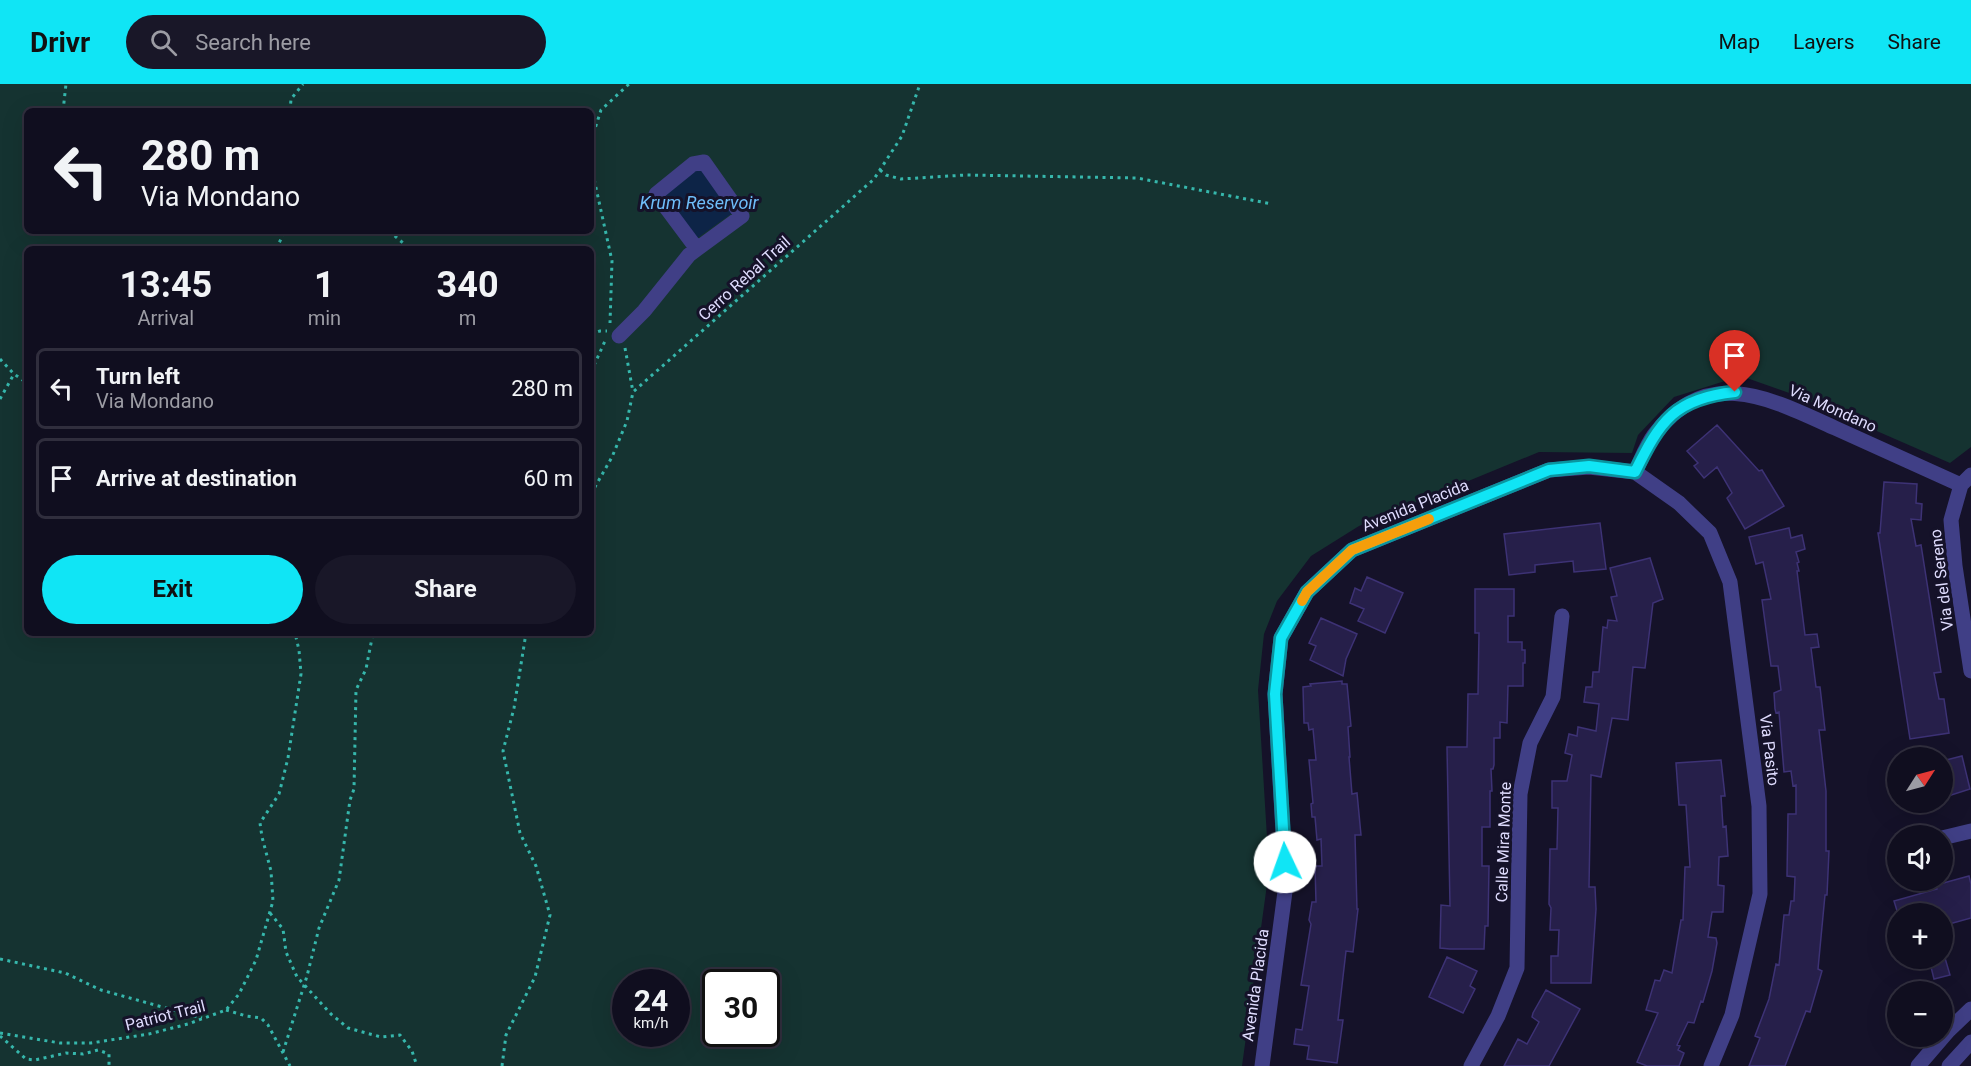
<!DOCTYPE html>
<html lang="en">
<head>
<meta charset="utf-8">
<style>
  :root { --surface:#100e1f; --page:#191728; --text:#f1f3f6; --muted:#9c9ca4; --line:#302e3d; --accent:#10e5f5 }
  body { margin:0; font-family:Roboto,sans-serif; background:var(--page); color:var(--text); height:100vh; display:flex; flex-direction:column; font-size:22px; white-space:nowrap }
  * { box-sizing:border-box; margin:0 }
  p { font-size:20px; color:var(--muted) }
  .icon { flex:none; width:33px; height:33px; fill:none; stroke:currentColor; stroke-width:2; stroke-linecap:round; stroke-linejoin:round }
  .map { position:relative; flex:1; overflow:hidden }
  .side { position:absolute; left:24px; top:162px; width:570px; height:390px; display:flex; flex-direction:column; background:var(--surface); border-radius:9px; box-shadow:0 6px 24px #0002,0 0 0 2px var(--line) }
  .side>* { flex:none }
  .top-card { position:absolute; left:24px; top:24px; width:570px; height:126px; border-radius:9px; box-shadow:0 6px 24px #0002,0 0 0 2px var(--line); background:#100e1f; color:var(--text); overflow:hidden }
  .needle { width:39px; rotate:54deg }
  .buttons { position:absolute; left:1887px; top:663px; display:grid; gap:12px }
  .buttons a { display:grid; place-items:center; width:66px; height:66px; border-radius:50%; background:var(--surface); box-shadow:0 6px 24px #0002,0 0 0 2px var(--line); font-size:30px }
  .speed { position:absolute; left:612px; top:885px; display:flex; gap:12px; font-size:30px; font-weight:700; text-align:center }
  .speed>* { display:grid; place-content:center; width:78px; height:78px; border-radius:50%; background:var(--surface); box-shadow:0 6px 24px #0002,0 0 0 2px var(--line); line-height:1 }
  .speed small { font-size:15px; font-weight:400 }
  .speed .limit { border:3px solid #111; border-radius:9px; background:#fff; color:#111 }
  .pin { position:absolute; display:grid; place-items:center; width:51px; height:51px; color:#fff; margin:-62px -26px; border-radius:50% 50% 50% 0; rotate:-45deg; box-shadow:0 0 6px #0007 }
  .pin .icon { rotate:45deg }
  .me { position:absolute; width:66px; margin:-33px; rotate:357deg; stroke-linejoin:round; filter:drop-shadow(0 0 4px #0008) }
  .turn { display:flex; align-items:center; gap:21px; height:126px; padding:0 18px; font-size:27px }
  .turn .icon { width:78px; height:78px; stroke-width:2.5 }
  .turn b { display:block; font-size:42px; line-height:51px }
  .eta { display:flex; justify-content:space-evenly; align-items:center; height:102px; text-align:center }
  .eta b { font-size:36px; font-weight:700; line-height:42px }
  .action { display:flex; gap:12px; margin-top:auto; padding:12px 18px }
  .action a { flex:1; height:69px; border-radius:36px; background:var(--accent); color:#111; font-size:24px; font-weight:700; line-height:69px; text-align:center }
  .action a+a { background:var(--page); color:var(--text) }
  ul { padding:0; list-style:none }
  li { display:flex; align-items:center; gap:18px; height:81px; margin:0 12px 9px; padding:0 6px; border:3px solid var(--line); border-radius:9px }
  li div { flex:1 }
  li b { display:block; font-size:22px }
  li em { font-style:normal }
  header { display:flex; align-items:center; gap:36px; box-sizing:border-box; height:84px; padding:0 30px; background:var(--accent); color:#111 }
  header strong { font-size:28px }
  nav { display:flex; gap:33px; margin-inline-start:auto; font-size:21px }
  .search { width:420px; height:54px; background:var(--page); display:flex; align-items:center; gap:15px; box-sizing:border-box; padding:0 21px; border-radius:33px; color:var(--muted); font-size:22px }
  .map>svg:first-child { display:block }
  .green { fill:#153331; fill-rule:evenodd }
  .water { fill:#0d2447 }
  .building { fill:#261f4a; stroke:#3d3275; stroke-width:1.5 }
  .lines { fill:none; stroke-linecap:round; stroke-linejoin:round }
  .path { stroke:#36b7ac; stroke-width:3; stroke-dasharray:3 4.5; stroke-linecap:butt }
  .minor { stroke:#403f86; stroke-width:15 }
  .route-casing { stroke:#0a959f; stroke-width:15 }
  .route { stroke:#10e5f5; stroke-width:10 }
  .slow { stroke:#f59e0b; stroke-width:10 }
  .labels { text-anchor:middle; stroke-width:6; stroke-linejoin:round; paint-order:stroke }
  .street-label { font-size:16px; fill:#dfdcfe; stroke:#151229 }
  .water-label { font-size:18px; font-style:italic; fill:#6ebdf9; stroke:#151229 }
</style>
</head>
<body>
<header>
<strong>Drivr</strong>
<div class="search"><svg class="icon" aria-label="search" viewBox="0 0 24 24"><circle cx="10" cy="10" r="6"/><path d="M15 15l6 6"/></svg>Search here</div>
<nav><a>Map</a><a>Layers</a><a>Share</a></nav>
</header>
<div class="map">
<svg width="1971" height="982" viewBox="0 0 1971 982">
  <rect width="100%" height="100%" fill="#151229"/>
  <!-- green -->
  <path class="green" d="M 0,0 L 1971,0 L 1971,363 L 1950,379 L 1792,310 L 1741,292 L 1674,313 L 1638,351 L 1632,369 L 1539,368 L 1359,442 L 1311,472 L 1277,517 L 1264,550 L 1258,606 L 1269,786 L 1242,982 L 0,982 ZM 27,27 L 591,27 L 591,147 L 27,147 ZM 27,165 L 591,165 L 591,549 L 27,549 ZM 626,898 L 676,898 L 676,950 L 626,950 ZM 716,898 L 766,898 L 766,950 L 716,950 Z"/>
  <!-- water -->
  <path class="water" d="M 701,82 L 735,127 L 696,155 L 663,110 Z"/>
  <!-- building -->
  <path class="building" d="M 1717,341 L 1759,387 L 1762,386 L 1784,422 L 1745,445 L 1727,414 L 1732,409 L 1717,383 L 1704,394 L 1694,382 L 1698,379 L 1687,367 Z
    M 1884,398 L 1917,400 L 1916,419 L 1922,420 L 1921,436 L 1911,435 L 1916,462 L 1921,461 L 1941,588 L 1934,589 L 1939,615 L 1944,615 L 1949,649 L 1910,655 L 1878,449 L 1880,449 Z
    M 1600,439 L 1606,485 L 1574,488 L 1573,477 L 1535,481 L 1535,488 L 1509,491 L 1504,450 Z
    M 1789,444 L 1791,454 L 1802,451 L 1805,465 L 1796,468 L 1799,478 L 1797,479 L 1799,487 L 1797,487 L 1805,551 L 1817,550 L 1819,563 L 1811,564 L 1816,603 L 1820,603 L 1825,646 L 1819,646 L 1826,707 L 1826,767 L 1829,767 L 1827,811 L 1825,811 L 1818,885 L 1822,887 L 1810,928 L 1806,927 L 1785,982 L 1749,982 L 1760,954 L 1755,952 L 1769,915 L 1776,880 L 1779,881 L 1784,831 L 1789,831 L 1791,817 L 1794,817 L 1795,793 L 1787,792 L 1788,730 L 1796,730 L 1796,701 L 1793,702 L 1791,687 L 1784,688 L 1779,628 L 1776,629 L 1775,625 L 1774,609 L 1781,606 L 1778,582 L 1771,582 L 1762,516 L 1771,515 L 1763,478 L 1756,480 L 1749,453 Z
    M 1650,474 L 1663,515 L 1653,519 L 1645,584 L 1633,583 L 1628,636 L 1612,634 L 1601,693 L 1591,691 L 1589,803 L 1595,803 L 1596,825 L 1591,899 L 1551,899 L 1551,872 L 1558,872 L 1559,846 L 1550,846 L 1551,824 L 1549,820 L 1550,765 L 1557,765 L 1558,724 L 1552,724 L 1552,697 L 1567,697 L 1572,671 L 1565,669 L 1569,650 L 1577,652 L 1578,643 L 1596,647 L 1599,620 L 1584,618 L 1586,603 L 1592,603 L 1593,588 L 1599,588 L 1603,543 L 1607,544 L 1608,536 L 1617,537 L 1611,513 L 1617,512 L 1610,484 Z
    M 1367,493 L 1403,509 L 1385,549 L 1358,537 L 1364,525 L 1350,519 L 1355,504 L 1361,507 Z
    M 1475,505 L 1514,505 L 1514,532 L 1508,532 L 1508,558 L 1522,558 L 1522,566 L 1525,566 L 1525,579 L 1523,579 L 1523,602 L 1508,602 L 1507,639 L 1500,638 L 1500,654 L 1494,654 L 1494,681 L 1493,685 L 1491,685 L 1492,707 L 1490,707 L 1490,743 L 1482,743 L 1482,782 L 1489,782 L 1488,842 L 1485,842 L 1484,865 L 1450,865 L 1440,864 L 1441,821 L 1450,822 L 1447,663 L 1467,663 L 1468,610 L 1478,610 L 1479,549 L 1475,549 Z
    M 1321,534 L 1357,550 L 1346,575 L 1343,592 L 1310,576 L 1316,562 L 1309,559 Z
    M 1342,597 L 1342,600 L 1347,600 L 1351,642 L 1348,643 L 1350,673 L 1349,673 L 1352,710 L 1357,709 L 1361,751 L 1355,751 L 1357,825 L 1358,825 L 1353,868 L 1346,867 L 1338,936 L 1343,936 L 1337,979 L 1307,975 L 1309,962 L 1294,960 L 1296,945 L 1302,946 L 1309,902 L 1301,901 L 1311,840 L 1309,836 L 1312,818 L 1316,818 L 1315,782 L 1322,782 L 1321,755 L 1317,756 L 1315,733 L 1312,733 L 1311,720 L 1313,719 L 1309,676 L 1316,676 L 1313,645 L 1309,646 L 1308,639 L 1304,639 L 1303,603 L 1311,602 L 1310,600 Z
    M 1962,672 L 1970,705 L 1942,714 L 1942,677 Z
    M 1721,676 L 1725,712 L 1721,712 L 1723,743 L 1726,742 L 1728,772 L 1719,773 L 1718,801 L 1724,802 L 1723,828 L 1712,828 L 1708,853 L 1716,854 L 1717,859 L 1712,887 L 1703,918 L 1701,917 L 1694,939 L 1688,938 L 1677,961 L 1680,962 L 1678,966 L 1684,969 L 1679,982 L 1647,982 L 1637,978 L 1658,929 L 1646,926 L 1655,896 L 1660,897 L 1664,886 L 1672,889 L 1681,836 L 1683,836 L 1685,783 L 1690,783 L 1686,721 L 1679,721 L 1676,679 Z
    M 1969,792 L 1971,800 L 1971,834 L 1942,842 L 1942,830 L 1898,830 L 1894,817 L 1937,805 L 1936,801 Z
    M 1447,873 L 1477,887 L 1470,902 L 1475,905 L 1463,929 L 1429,913 Z
    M 1931,874 L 1945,874 L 1950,891 L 1934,895 L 1930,879 L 1932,879 Z
    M 1546,906 L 1580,925 L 1549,982 L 1504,982 L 1518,955 L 1527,960 L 1539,938 L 1532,933 L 1533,929 Z"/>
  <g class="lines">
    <!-- path -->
    <path class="path" d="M 63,27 L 66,0
      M 290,27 L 291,15 L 303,0
      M 591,57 L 601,26 L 629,0
      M 591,81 L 612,177 L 610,239
      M 880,86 L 886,91 L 901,95 L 966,91 L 1137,94 L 1272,120
      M 389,147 L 410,165
      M 276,165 L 285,147
      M 591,250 L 600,247 L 607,247
      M 625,264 L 633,308
      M 0,275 L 14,290 L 27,299
      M 591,288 L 605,257
      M 0,315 L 14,290
      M 591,410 L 612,373 L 627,337 L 633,308 L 874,95 L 902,52 L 920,0
      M 270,829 L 283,845 L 286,868 L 297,893 L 331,930 L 348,944 L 381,953 L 400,951 L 412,967 L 417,982
      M 0,875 L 65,889 L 101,906 L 202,934
      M 226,926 L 246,932 L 261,934 L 268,941 L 290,982
      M 0,949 L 60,959 L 91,959 L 149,950 L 188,940 L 226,926 L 239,910 L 256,876 L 273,817 L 271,787 L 262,753 L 260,739 L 279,710 L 288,674 L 301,590 L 299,566 L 295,549
      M 0,952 L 26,975 L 35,976 L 66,969 L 83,970 L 98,966 L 109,970 L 109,982
      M 283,968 L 307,892 L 319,844 L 339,796 L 350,716 L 354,705 L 356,606 L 366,585 L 373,549
      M 502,982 L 506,951 L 535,893 L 550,831 L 536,782 L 520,749 L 503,667 L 514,624 L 526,549"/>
    <!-- minor -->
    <path class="minor" d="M 619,252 L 644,227 L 689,171 L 697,165 L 742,132 L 704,78 L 693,80 L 656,110 L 697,165
      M 1635,388 C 1641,376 1646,362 1654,351 C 1707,280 1771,315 1835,344 C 1877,363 1919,382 1961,401
      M 1971,391 L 1961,401 L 1951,436 L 1955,482 L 1971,587
      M 1942,754 L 1971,747
      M 1262,982 L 1286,800 L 1275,610 L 1281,554 L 1307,508 L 1352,466 L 1549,386 L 1589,383 L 1635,388 L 1679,419 L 1710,449 L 1730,498 L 1759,722 L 1760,810 L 1732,931 L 1711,982
      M 1471,982 L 1498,932 L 1517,884 L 1520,710 L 1530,659 L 1553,613 L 1562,532
      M 1918,982 L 1948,947 L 1971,925
      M 1949,982 L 1971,958"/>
  </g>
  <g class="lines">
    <defs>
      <path id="route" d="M 1285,778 L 1275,610 L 1281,554 L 1307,508 L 1352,466 L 1549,386 L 1589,382 L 1635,388 C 1660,337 1675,314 1735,308"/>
    </defs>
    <!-- route casing -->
    <use href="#route" class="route-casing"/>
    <!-- route -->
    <use href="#route" class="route"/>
    <!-- slow -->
    <path class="slow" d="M 1302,517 L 1307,508 L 1352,466 L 1429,435"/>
  </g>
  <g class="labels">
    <!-- street labels -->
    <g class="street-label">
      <text transform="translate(744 194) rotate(-42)" y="6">Cerro Rebal Trail</text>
      <text transform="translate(1833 324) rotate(24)" y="6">Via Mondano</text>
      <text transform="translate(1415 421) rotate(-22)" y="6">Avenida Placida</text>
      <text transform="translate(1941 496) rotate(-97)" y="6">Via del Sereno</text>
      <text transform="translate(1770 666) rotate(83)" y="6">Via Pasito</text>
      <text transform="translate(1503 758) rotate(-88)" y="6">Calle Mira Monte</text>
      <text transform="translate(1255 901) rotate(-82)" y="6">Avenida Placida</text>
      <text transform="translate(165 931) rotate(-14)" y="6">Patriot Trail</text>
    </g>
    <!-- water labels -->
    <g class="water-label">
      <text x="699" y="125">Krum Reservoir</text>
    </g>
  </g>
</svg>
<div class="buttons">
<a><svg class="needle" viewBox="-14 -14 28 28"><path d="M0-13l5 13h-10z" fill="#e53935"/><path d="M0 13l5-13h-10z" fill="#9c9ca4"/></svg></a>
<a><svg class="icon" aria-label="sound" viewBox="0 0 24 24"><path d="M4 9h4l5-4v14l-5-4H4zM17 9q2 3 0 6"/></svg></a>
<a>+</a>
<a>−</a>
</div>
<div class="speed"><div>24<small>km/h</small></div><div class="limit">30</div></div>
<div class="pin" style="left:1735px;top:308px;background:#d93025"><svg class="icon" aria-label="arrive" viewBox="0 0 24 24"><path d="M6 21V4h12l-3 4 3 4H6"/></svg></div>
<svg class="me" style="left:1285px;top:778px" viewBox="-20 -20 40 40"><circle r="19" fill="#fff"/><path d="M0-13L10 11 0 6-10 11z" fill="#10e5f5"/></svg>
<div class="top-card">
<div class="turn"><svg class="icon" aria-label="left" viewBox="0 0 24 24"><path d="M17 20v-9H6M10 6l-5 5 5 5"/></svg><div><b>280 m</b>Via Mondano</div></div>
</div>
<section class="side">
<div class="eta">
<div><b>13:45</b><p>Arrival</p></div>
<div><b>1</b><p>min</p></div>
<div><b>340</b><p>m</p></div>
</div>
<ul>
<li><svg class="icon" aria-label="left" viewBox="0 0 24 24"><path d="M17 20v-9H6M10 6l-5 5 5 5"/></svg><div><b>Turn left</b><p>Via Mondano</p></div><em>280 m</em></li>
<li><svg class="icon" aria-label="arrive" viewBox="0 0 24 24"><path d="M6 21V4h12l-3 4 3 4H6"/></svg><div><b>Arrive at destination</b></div><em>60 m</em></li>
</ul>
<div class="action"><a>Exit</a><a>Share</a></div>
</section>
</div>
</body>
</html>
